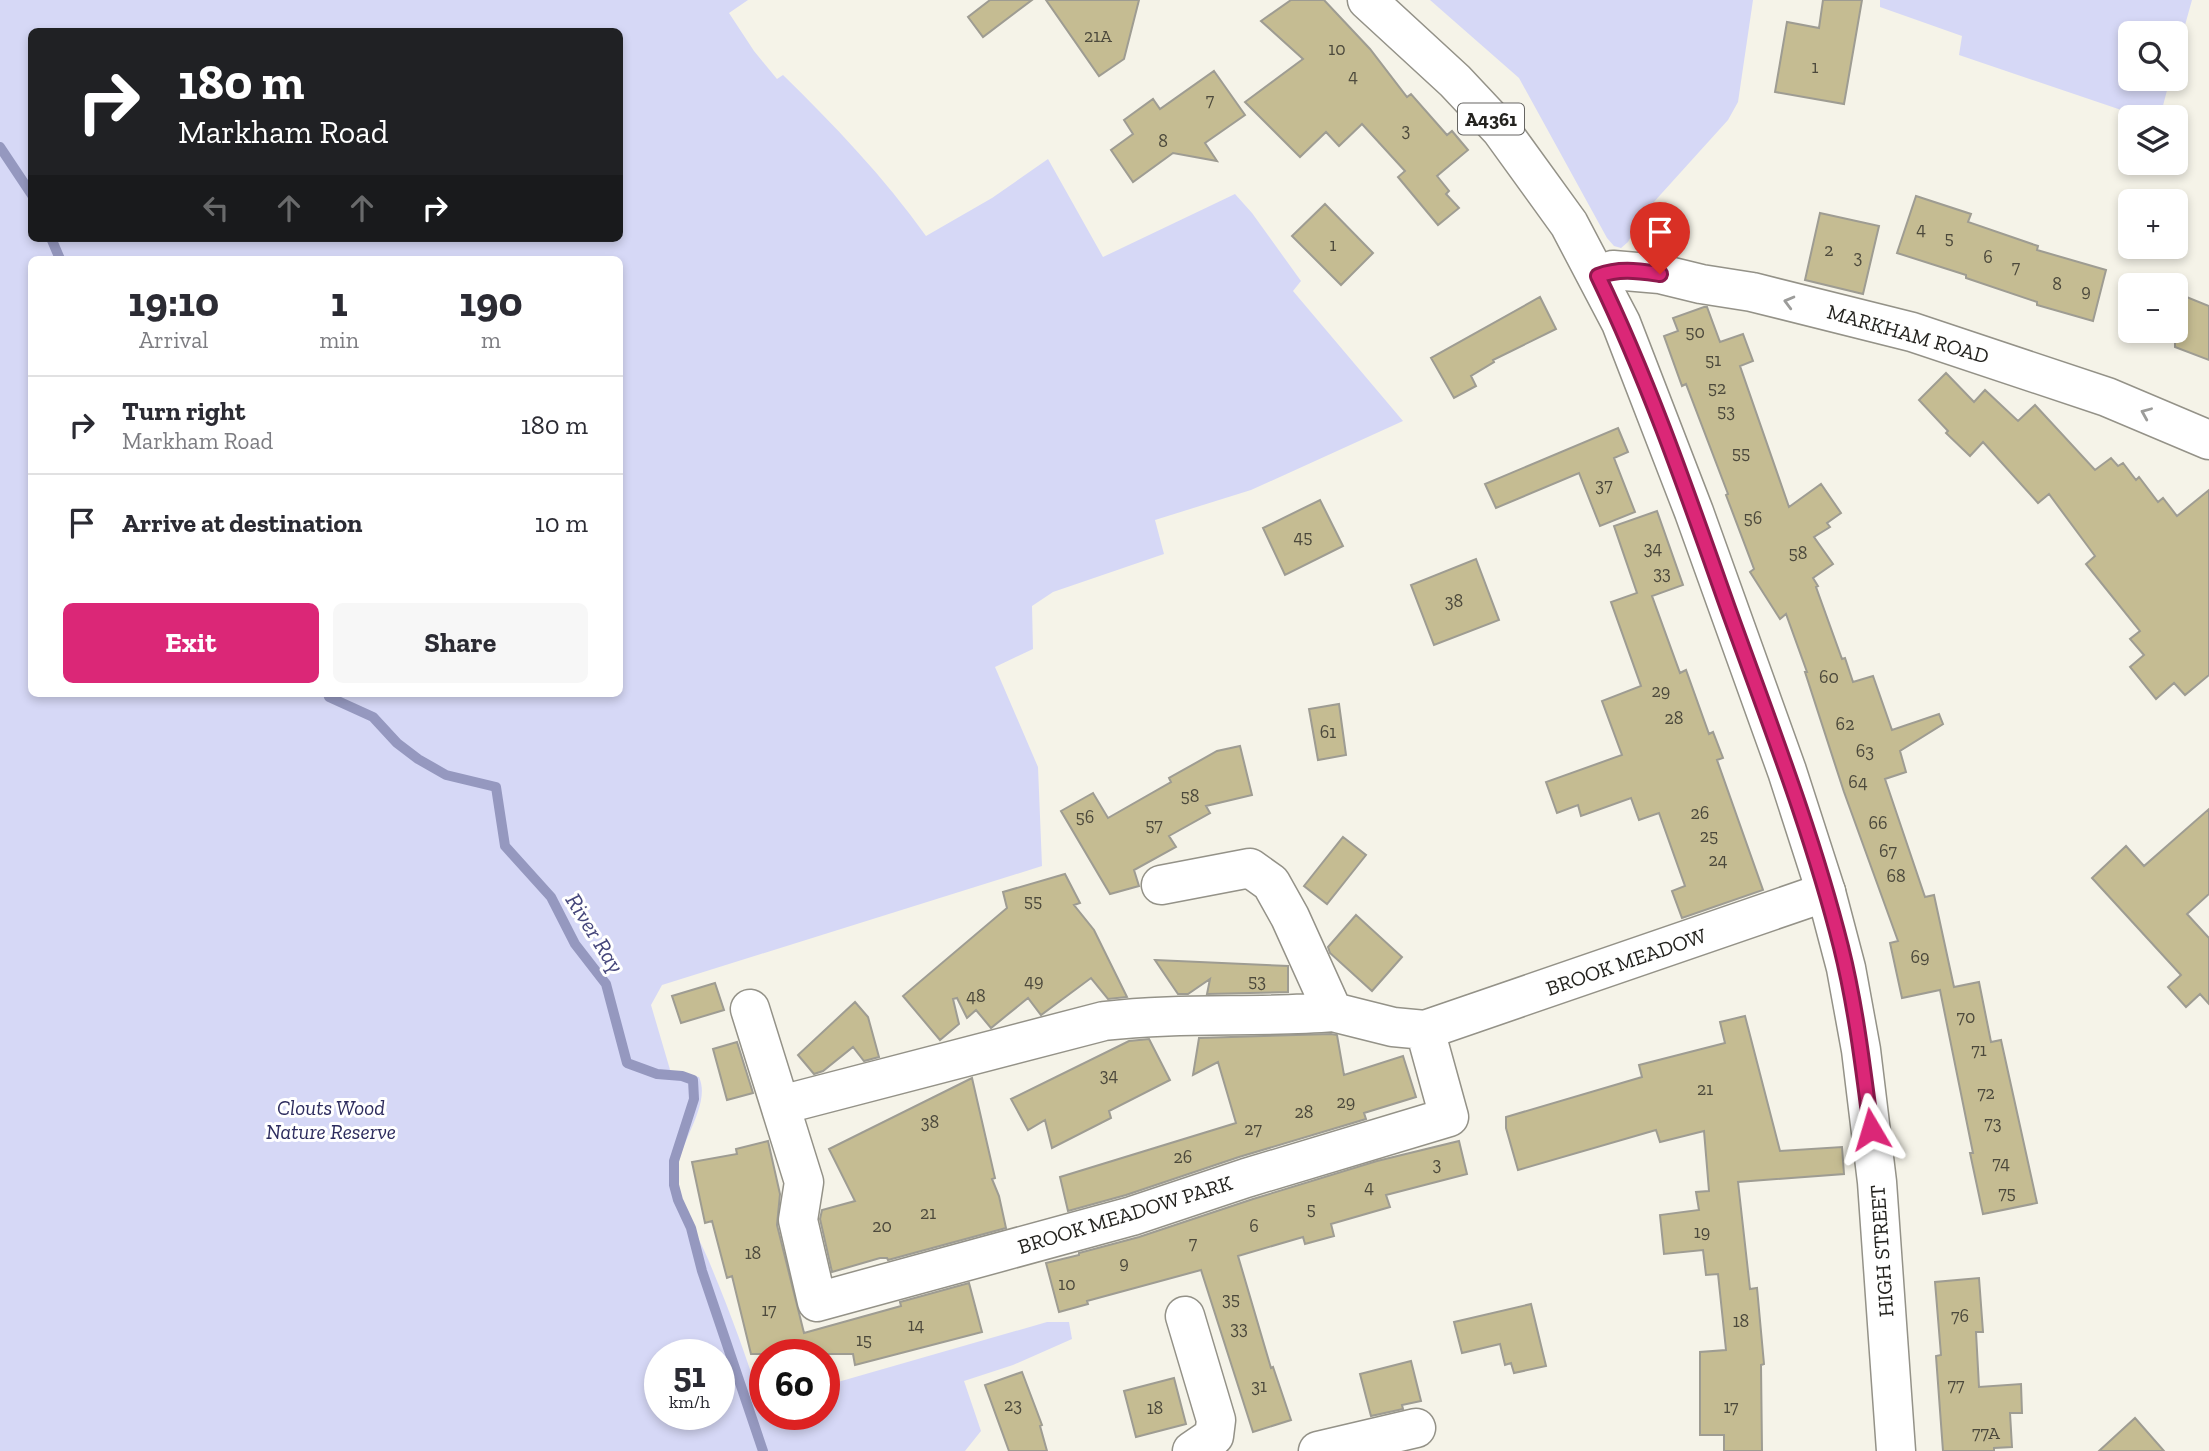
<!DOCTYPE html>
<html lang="en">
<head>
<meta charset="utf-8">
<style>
  :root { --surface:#fff; --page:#f7f7f7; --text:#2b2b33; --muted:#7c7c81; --line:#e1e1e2; --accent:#db2777 }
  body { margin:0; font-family:"Zilla Slab",serif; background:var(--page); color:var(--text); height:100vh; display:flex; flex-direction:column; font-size:26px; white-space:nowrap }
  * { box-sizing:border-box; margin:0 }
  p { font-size:23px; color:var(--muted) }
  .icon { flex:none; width:38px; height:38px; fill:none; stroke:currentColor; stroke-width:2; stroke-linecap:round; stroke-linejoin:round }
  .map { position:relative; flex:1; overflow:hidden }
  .drawer { position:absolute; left:28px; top:256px; width:595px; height:441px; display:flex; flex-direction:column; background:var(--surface); border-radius:10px; box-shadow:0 4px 10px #0003 }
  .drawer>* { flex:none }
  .top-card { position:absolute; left:28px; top:28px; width:595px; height:214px; border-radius:10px; box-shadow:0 4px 10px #0003; background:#202124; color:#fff; overflow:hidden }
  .fabs { position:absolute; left:2118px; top:21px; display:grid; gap:14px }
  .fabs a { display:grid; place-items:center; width:70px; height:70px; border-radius:10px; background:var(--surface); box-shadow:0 4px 10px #0003; font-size:35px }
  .speed { position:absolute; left:644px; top:1339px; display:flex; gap:14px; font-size:35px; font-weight:700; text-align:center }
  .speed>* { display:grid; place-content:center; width:91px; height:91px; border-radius:50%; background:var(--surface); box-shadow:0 4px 10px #0003; line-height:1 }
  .speed small { font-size:18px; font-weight:400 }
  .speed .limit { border:10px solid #d22; background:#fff; color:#111 }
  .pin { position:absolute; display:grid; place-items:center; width:60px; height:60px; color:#fff; margin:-72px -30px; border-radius:50% 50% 50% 0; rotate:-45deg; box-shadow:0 0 7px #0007 }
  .pin .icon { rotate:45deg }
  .me { position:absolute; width:77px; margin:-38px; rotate:353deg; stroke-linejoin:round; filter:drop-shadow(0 0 5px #0008) }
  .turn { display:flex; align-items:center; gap:24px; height:147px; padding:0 35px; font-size:32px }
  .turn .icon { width:91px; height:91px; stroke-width:2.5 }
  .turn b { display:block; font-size:49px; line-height:60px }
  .lanes { display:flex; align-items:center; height:66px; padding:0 35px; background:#0003; justify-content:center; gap:35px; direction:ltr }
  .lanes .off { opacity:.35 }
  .eta { display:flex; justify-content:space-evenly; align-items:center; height:119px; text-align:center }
  .eta b { font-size:42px; font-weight:800; line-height:49px }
  .cta { display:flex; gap:14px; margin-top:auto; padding:14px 35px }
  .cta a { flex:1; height:80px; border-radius:10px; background:var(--accent); color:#fff; font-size:28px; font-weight:800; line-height:80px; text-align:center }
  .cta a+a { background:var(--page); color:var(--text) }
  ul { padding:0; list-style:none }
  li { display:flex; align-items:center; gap:21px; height:98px; padding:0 35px; border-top:2px solid var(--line) }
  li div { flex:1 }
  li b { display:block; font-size:26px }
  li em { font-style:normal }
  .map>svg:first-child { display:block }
  .green { fill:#d6d8f6; fill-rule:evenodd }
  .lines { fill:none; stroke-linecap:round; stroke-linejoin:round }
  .stream { stroke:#9598bf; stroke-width:10 }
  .building { fill:#c5bc92; stroke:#9e9c92; stroke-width:2 }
  .street-casing { stroke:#949288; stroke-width:41 }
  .primary-casing { stroke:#949288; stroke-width:41 }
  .street { stroke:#fff; stroke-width:38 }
  .primary { stroke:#fff; stroke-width:38 }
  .oneway { stroke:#9c9c9a }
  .route-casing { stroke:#8e194d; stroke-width:18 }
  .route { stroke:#db2777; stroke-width:12 }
  .labels { text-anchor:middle; stroke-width:6; stroke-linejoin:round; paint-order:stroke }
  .number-label { font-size:18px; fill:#4c493c }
  .shield { fill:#fff; stroke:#666562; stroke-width:2 }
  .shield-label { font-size:19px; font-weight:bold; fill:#24231f }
  .street-label { font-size:21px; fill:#24231f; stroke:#fff }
  .park-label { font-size:21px; font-style:italic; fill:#2d2c5e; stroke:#fff }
  .water-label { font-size:23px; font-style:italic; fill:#46477c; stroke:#fff }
</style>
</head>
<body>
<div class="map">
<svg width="2209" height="1451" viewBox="0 0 2209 1451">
  <rect width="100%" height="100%" fill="#f5f3e8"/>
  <!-- green -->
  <path class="green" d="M 0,0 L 748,0 L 729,13 L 754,51 L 777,79 L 783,75 C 834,125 884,177 926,236 L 992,198 L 1048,159 L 1103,257 L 1235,194 L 1252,213 L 1301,281 L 1293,291 L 1403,421 L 1251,490 L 1155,520 L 1164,554 L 1053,592 L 1032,606 L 1033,649 L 995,667 L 1038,767 L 1042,866 L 662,985 L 651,1005 L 671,1073 L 699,1077 C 713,1108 671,1150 677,1185 C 681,1210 698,1235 708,1259 C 728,1307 746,1354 761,1404 L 765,1404 L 765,1414 L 824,1414 L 824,1386 L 1047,1322 L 1069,1322 L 1072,1339 L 1013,1365 L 964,1381 L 981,1431 L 965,1451 L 0,1451 ZM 32,32 L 620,32 L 620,238 L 32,238 ZM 32,259 L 620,259 L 620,693 L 32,693 ZM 719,1354 L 719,1414 L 660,1414 L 660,1354 Z
    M 1430,0 L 1753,0 L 1738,102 L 1728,120 L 1643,214 L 1628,242 L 1621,248 L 1614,246 L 1607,238 L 1519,78 Z
    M 1880,0 L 2192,0 L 2175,61 L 2175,33 L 2130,33 L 2130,79 L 2170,79 L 2160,117 L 2142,117 L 1959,55 L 1962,36 L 1880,7 Z"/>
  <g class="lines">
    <!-- stream -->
    <path class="stream" d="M 0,147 L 32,195
      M 51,238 L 60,259
      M 328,693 L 329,697 L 373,717 L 397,743 L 418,759 L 446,775 L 496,787 L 505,846 L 551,897 L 575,944 L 606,984 L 627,1063 L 657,1074 L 682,1076 L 693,1080 L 694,1099 L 674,1161 L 674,1185 L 678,1200 L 691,1228 L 702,1271 L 763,1451"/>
  </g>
  <!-- building -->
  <path class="building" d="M 990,0 L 1032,0 L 983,37 L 968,17 Z
    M 1046,0 L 1139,0 L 1124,59 L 1099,76 Z
    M 1291,0 L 1324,0 L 1370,49 L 1407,97 L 1411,94 L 1447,135 L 1452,131 L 1468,150 L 1437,176 L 1449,191 L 1446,194 L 1459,208 L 1438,225 L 1398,177 L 1405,171 L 1362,124 L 1339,146 L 1326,132 L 1300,157 L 1245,102 L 1303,59 L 1261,21 Z
    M 1823,0 L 1862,0 L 1844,104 L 1775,92 L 1787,22 L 1819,28 Z
    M 1214,71 L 1245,115 L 1205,143 L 1217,161 L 1173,153 L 1133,182 L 1111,150 L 1133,134 L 1124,120 L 1153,99 L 1160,109 Z
    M 1916,196 L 1971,214 L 1968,222 L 2038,246 L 2037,250 L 2106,270 L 2093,321 L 2037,305 L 2037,302 L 1966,278 L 1966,275 L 1897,253 Z
    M 1325,204 L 1373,253 L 1341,285 L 1292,236 Z
    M 1820,213 L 1879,226 L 1863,294 L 1805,280 Z
    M 2184,296 L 2209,306 L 2209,360 L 2175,347 L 2175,320 Z
    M 1540,297 L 1556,329 L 1493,360 L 1494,362 L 1471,376 L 1476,386 L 1454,398 L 1431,358 Z
    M 1704,307 L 1707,307 L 1720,342 L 1743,334 L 1753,361 L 1740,366 L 1789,507 L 1821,484 L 1841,513 L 1827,523 L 1830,527 L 1814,537 L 1833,564 L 1813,578 L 1818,586 L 1816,587 L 1842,659 L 1845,658 L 1853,682 L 1873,676 L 1892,730 L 1939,714 L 1943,724 L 1900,751 L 1906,772 L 1885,779 L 1925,897 L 1934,895 L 1954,987 L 1979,982 L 1991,1042 L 2001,1040 L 2037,1203 L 1983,1214 L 1970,1153 L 1973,1153 L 1940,990 L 1902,998 L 1890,943 L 1898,941 L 1844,792 L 1805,672 L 1807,672 L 1786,614 L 1780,619 L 1750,572 L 1754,569 L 1726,495 L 1728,494 L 1686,384 L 1682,386 L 1664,336 L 1678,331 L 1673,318 Z
    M 1946,373 L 1974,402 L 1985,390 L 2018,421 L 2035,405 L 2095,470 L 2111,458 L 2118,466 L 2123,463 L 2136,480 L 2139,477 L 2158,502 L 2163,498 L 2177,516 L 2209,490 L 2209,675 L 2185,695 L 2174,683 L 2156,699 L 2130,667 L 2144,655 L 2130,639 L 2140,631 L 2086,564 L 2095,556 L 2049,494 L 2038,503 L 1983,442 L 1970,456 L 1946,433 L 1948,431 L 1919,400 Z
    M 1618,428 L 1628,452 L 1614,458 L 1635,512 L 1600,526 L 1579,473 L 1496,508 L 1485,484 Z
    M 1320,500 L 1343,546 L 1285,575 L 1263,528 Z
    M 1657,511 L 1683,585 L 1652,596 L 1680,673 L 1686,670 L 1709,734 L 1713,732 L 1723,758 L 1717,760 L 1763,890 L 1682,918 L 1672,891 L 1685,886 L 1659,813 L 1639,820 L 1631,798 L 1581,816 L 1578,805 L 1557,813 L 1546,782 L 1622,755 L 1602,701 L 1641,686 L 1611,602 L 1637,593 L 1614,526 Z
    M 1476,559 L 1499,620 L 1434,645 L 1411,585 Z
    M 1339,704 L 1346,755 L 1318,760 L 1309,709 Z
    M 1240,746 L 1252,795 L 1206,806 L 1210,813 L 1169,836 L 1176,847 L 1134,870 L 1139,886 L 1110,894 L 1061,811 L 1093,793 L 1108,818 L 1171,782 L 1169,778 L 1217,751 Z
    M 2209,809 L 2209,894 L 2187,914 L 2209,938 L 2209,1004 L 2200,994 L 2186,1007 L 2168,987 L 2181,975 L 2092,878 L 2126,846 L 2144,866 Z
    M 1343,837 L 1366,855 L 1327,904 L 1304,886 Z
    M 1065,874 L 1080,903 L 1074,905 L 1094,930 L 1127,997 L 1108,999 L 1091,978 L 1041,1015 L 1028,998 L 991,1028 L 976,1010 L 967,1018 L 957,998 L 953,999 L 959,1024 L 940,1040 L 903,996 L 1007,908 L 1003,892 Z
    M 1356,915 L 1402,957 L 1372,991 L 1330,953 L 1328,947 Z
    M 1155,960 L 1288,966 L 1288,992 L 1207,994 L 1210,979 L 1188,994 L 1178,994 Z
    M 715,983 L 724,1010 L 681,1023 L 672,996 Z
    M 855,1002 L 868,1017 L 879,1057 L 864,1061 L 853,1047 L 823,1071 L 814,1074 L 798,1055 Z
    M 1745,1016 L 1780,1151 L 1842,1147 L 1844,1174 L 1738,1182 L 1750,1289 L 1757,1288 L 1764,1364 L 1761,1365 L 1762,1451 L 1724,1451 L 1724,1435 L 1700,1435 L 1700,1352 L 1726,1350 L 1718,1274 L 1706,1275 L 1703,1250 L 1664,1254 L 1660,1215 L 1699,1210 L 1696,1192 L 1709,1191 L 1704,1131 L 1660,1142 L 1656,1130 L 1518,1170 L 1506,1128 L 1506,1117 L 1642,1077 L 1639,1065 L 1725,1043 L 1720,1022 Z
    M 1331,1034 L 1337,1035 L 1344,1075 L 1403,1056 L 1416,1097 L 1364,1113 L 1366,1119 L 1239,1157 L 1126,1195 L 1068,1211 L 1060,1177 L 1236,1123 L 1218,1062 L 1193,1075 L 1199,1038 Z
    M 1149,1039 L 1170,1080 L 1109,1111 L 1111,1118 L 1052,1148 L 1045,1120 L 1028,1130 L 1011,1099 L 1129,1041 Z
    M 737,1042 L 753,1093 L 727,1100 L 713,1049 Z
    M 972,1078 L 995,1178 L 992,1179 L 999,1196 L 1006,1228 L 888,1260 L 887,1258 L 880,1258 L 832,1272 L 820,1219 L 822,1210 L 855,1201 L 829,1149 Z
    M 768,1141 L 780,1194 L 777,1225 L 804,1333 L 901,1306 L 900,1302 L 969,1283 L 982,1332 L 855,1365 L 853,1354 L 751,1354 L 732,1276 L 727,1278 L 712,1221 L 705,1223 L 692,1162 L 737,1154 L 736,1149 Z
    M 1459,1141 L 1467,1174 L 1386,1195 L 1390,1207 L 1331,1224 L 1334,1236 L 1305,1244 L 1303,1237 L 1238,1256 L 1271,1368 L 1273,1367 L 1291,1420 L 1253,1432 L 1201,1270 L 1087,1301 L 1088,1304 L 1059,1312 L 1046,1263 L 1079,1255 L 1079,1253 L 1139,1237 L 1253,1199 L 1377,1161 Z
    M 1979,1278 L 1983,1332 L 1976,1332 L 1979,1387 L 2021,1384 L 2022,1413 L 2010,1413 L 2012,1447 L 1994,1448 L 1994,1451 L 1943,1451 L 1936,1356 L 1941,1355 L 1935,1282 Z
    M 1531,1304 L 1546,1366 L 1514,1373 L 1511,1363 L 1505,1365 L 1500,1344 L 1462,1353 L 1454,1322 Z
    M 1411,1361 L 1421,1401 L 1402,1405 L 1403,1409 L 1371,1416 L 1360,1374 Z
    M 1022,1372 L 1042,1425 L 1040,1426 L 1047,1451 L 1009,1451 L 985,1385 Z
    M 1174,1378 L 1186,1424 L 1136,1437 L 1124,1391 Z
    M 2135,1418 L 2164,1451 L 2099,1451 Z"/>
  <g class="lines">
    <defs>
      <path id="street" d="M 1598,276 L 1613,270 L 1660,274 L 1701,284 L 1752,292 L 1912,332 L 2107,397 L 2209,440
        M 750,1009 L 804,1182 L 798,1220 L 817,1302 L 1132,1216 L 1246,1178 L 1449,1117 L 1425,1030 L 1393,1027 L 1333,1012 L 1290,917 L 1271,883 L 1250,868 L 1161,885
        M 1425,1030 L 1826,892
        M 781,1105 L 1104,1021 C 1180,1012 1256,1018 1333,1012
        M 1185,1316 L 1216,1420 L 1214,1436 L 1192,1451
        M 1318,1451 L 1416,1428"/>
      <path id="primary" d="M 1367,0 L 1455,81 L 1501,130 L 1569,224 L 1621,323 L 1694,512 L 1787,771 L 1826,892 L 1846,968 L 1861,1050 L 1877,1182 L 1896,1451"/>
    </defs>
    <!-- street casing -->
    <use href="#street" class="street-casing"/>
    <!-- primary casing -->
    <use href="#primary" class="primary-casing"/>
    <!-- street -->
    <use href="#street" class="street"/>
    <!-- primary -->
    <use href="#primary" class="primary"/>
  </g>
  <!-- one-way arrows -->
  <defs><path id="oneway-chevron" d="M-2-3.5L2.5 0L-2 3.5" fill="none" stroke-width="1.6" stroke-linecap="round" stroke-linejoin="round" transform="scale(1.75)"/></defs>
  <g class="oneway">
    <use href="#oneway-chevron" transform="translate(1789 302) rotate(-165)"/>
    <use href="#oneway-chevron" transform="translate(2146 413) rotate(-157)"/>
  </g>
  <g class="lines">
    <defs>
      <path id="route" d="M 1660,274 C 1638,271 1619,268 1598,276 C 1650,384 1689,498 1729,611 C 1769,722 1812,832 1841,947 C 1856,1007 1863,1068 1871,1129"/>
    </defs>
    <!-- route casing -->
    <use href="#route" class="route-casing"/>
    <!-- route -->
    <use href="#route" class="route"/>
  </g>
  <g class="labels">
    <!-- number labels -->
    <g class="number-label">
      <text x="1098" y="42">21A</text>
      <text x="1337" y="55">10</text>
      <text x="1815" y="73">1</text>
      <text x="1353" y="82">4</text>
      <text x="1210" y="106">7</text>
      <text x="1406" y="136">3</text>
      <text x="1163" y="147">8</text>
      <text x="1921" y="235">4</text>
      <text x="1949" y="244">5</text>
      <text x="1333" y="251">1</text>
      <text x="1829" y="256">2</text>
      <text x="1858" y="263">3</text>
      <text x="1988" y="263">6</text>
      <text x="2016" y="273">7</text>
      <text x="2057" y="290">8</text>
      <text x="2086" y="297">9</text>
      <text x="1695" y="338">50</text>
      <text x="1713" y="366">51</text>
      <text x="1717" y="394">52</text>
      <text x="1726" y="417">53</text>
      <text x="1741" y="459">55</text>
      <text x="1604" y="491">37</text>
      <text x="1753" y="524">56</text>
      <text x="1303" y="543">45</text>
      <text x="1653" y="554">34</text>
      <text x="1798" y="559">58</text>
      <text x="1662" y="579">33</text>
      <text x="1454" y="607">38</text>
      <text x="1829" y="683">60</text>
      <text x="1661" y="697">29</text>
      <text x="1674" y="724">28</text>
      <text x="1845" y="730">62</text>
      <text x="1328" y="738">61</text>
      <text x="1865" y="757">63</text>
      <text x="1858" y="788">64</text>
      <text x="1190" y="802">58</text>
      <text x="1700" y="819">26</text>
      <text x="1085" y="823">56</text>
      <text x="1878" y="829">66</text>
      <text x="1154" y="831">57</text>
      <text x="1709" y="842">25</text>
      <text x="1888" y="857">67</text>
      <text x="1718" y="866">24</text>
      <text x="1896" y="882">68</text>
      <text x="1033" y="907">55</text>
      <text x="1920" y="963">69</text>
      <text x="1034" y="987">49</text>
      <text x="1257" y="987">53</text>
      <text x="976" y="1002">48</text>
      <text x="1966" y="1023">70</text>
      <text x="1979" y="1056">71</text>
      <text x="1109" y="1081">34</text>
      <text x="1705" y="1095">21</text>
      <text x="1986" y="1099">72</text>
      <text x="1346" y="1108">29</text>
      <text x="1304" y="1118">28</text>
      <text x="930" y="1128">38</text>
      <text x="1993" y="1129">73</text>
      <text x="1253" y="1135">27</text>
      <text x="1183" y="1163">26</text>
      <text x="2001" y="1169">74</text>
      <text x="1437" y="1170">3</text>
      <text x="1369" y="1193">4</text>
      <text x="2007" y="1199">75</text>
      <text x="1311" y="1215">5</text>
      <text x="928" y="1219">21</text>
      <text x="882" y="1232">20</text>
      <text x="1254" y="1232">6</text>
      <text x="1702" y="1238">19</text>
      <text x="1193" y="1249">7</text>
      <text x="753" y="1259">18</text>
      <text x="1124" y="1269">9</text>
      <text x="1067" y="1290">10</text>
      <text x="1231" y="1305">35</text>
      <text x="769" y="1316">17</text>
      <text x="1960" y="1322">76</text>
      <text x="1741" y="1327">18</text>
      <text x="916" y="1331">14</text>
      <text x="1239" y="1334">33</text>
      <text x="864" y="1346">15</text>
      <text x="1956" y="1391">77</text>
      <text x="1259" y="1392">31</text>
      <text x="1013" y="1411">23</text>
      <text x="1731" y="1413">17</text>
      <text x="1155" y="1414">18</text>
      <text x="1986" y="1439">77A</text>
    </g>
    <!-- shield labels -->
    <rect class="shield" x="1458" y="103.5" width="66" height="31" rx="5"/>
    <g class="shield-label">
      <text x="1491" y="126">A4361</text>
    </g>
    <!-- street labels -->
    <g class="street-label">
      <text transform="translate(1908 334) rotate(16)" y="7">MARKHAM ROAD</text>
      <text transform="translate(1626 962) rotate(-19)" y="7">BROOK MEADOW</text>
      <text transform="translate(1125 1215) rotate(-17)" y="7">BROOK MEADOW PARK</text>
      <text transform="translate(1882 1251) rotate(-94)" y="7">HIGH STREET</text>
    </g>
    <!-- park labels -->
    <g class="park-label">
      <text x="331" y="1115">Clouts Wood<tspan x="331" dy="24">Nature Reserve</tspan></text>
    </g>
    <!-- water labels -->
    <g class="water-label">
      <text transform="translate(595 933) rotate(58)" y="8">River Ray</text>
    </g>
  </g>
</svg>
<div class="fabs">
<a><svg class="icon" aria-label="search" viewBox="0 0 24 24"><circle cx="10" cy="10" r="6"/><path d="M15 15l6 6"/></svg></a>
<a><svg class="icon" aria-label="layers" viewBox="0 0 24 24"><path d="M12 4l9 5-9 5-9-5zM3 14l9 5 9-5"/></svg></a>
<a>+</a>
<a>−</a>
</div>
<div class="speed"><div>51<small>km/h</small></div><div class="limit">60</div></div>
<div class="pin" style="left:1660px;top:274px;background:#d93025"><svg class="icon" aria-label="arrive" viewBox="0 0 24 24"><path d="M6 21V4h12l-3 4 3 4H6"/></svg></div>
<svg class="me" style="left:1871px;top:1129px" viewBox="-20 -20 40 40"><path d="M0-17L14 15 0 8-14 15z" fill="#db2777" stroke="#fff" stroke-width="4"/></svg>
<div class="top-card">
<div class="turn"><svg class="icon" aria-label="right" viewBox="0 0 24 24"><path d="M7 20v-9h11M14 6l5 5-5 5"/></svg><div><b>180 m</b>Markham Road</div></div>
<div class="lanes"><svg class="icon off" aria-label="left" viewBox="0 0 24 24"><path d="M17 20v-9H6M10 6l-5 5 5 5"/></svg><svg class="icon off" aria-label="ahead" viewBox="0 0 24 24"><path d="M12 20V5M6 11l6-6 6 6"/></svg><svg class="icon off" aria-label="ahead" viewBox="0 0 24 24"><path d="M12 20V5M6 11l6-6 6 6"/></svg><svg class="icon" aria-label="right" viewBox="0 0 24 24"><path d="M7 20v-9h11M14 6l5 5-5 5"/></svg></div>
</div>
<section class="drawer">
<div class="eta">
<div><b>19:10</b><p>Arrival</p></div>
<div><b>1</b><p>min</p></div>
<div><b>190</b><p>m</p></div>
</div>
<ul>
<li><svg class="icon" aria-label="right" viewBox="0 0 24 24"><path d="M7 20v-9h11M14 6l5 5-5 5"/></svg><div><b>Turn right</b><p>Markham Road</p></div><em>180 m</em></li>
<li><svg class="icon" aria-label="arrive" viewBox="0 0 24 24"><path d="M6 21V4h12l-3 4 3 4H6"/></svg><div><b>Arrive at destination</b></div><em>10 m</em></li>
</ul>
<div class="cta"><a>Exit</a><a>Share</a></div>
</section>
</div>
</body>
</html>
